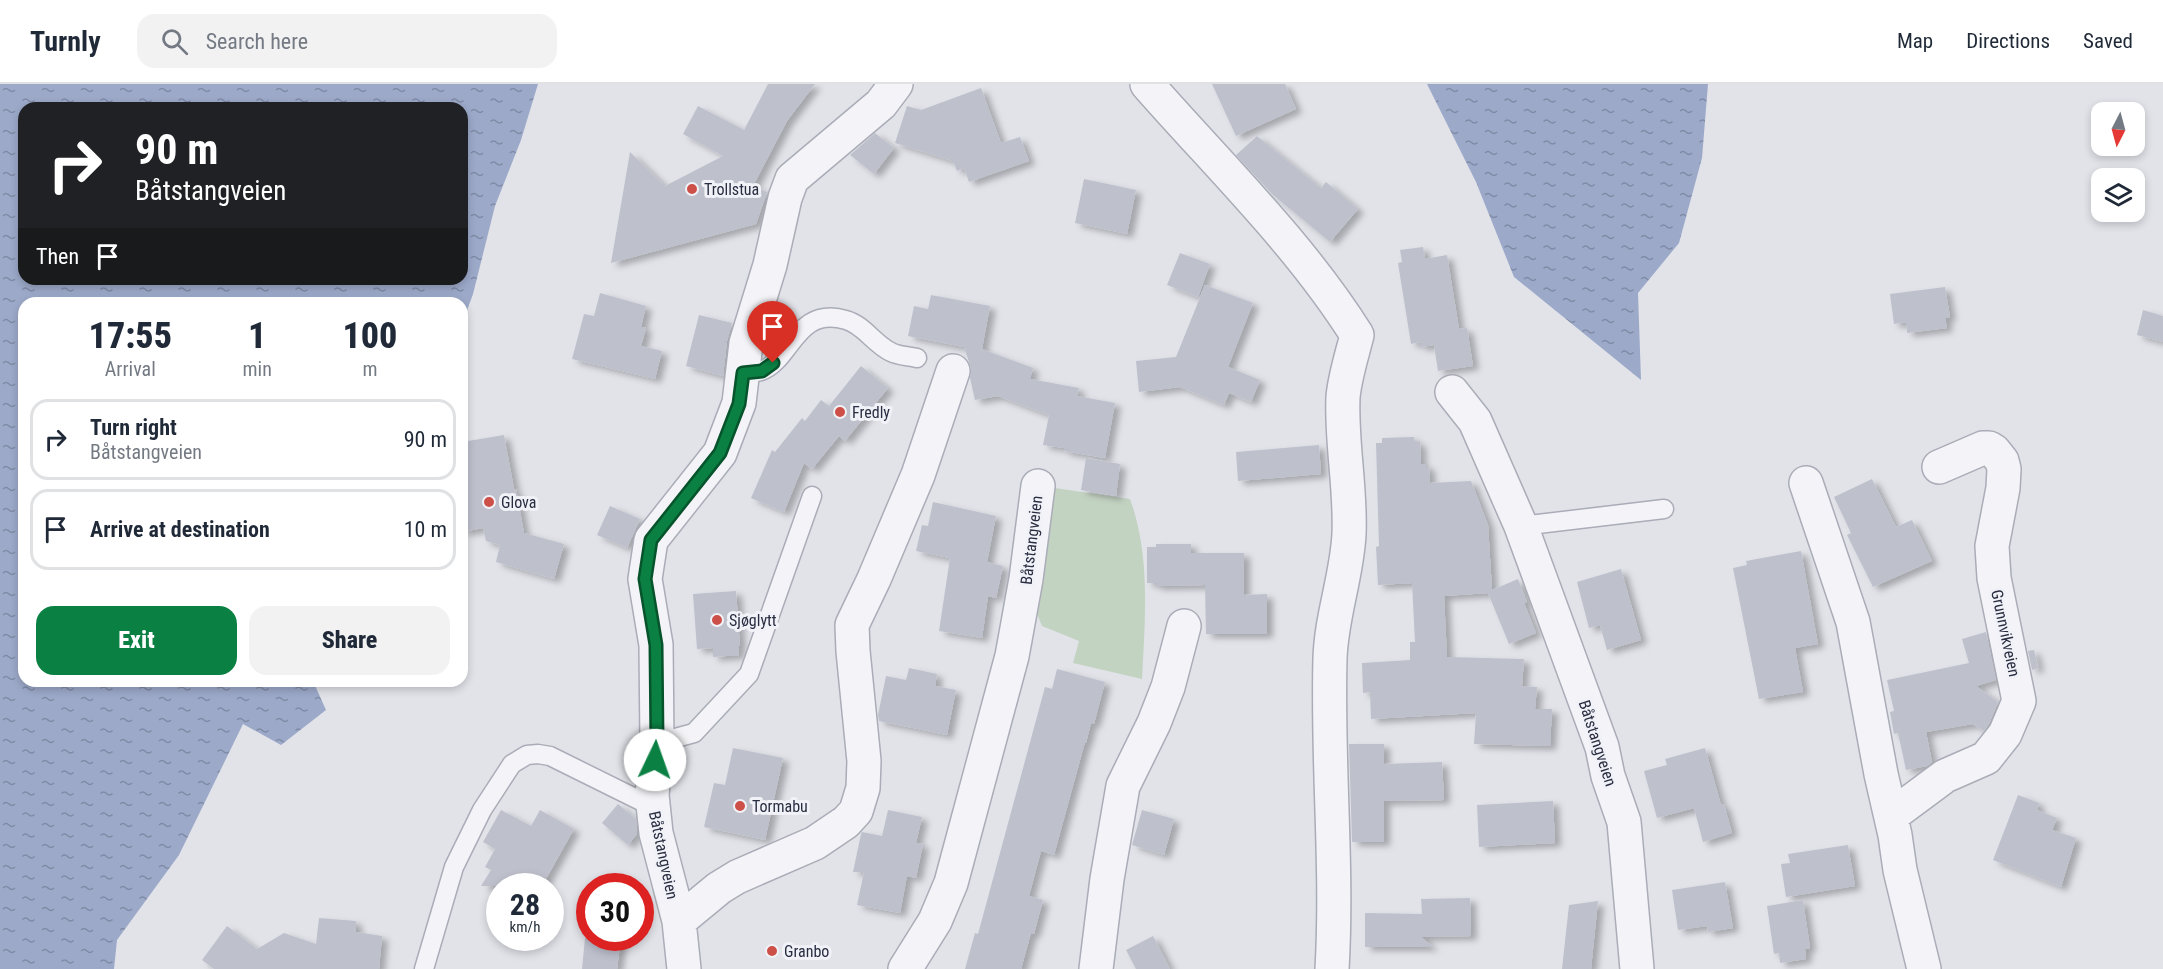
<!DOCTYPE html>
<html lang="en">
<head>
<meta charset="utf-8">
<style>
  :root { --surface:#fff; --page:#f2f2f3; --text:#1f2937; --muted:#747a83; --line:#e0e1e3; --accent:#0b8043 }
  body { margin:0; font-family:"Roboto Condensed",sans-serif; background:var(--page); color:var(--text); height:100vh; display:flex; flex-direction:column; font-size:22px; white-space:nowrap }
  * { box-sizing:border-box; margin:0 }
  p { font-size:20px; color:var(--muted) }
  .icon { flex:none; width:33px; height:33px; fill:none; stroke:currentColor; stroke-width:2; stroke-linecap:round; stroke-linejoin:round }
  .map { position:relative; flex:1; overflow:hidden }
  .side { position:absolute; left:18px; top:213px; width:450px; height:390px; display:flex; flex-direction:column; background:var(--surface); border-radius:18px; box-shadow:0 3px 9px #0003 }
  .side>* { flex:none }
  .banner { position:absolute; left:18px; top:18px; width:450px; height:183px; border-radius:18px; box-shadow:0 3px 9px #0003; background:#202124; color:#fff; overflow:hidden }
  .needle { width:39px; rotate:186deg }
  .controls { position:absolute; left:2091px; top:18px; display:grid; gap:12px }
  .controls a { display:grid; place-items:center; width:54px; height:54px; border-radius:12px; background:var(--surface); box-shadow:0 3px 9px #0003; font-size:30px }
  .speed { position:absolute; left:486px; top:789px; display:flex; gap:12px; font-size:30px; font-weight:700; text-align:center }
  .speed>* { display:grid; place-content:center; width:78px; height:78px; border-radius:50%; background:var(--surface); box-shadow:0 3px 9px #0003; line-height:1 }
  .speed small { font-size:15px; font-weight:400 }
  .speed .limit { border:9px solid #d22; background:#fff; color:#111 }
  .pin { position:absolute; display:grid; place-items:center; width:51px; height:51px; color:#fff; margin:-62px -26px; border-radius:50% 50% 50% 0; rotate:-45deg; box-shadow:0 0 6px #0007 }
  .pin .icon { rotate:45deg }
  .me { position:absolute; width:66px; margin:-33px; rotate:3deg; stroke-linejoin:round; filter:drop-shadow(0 0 4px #0008) }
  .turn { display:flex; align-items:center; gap:21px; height:126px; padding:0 18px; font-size:27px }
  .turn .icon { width:78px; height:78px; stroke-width:2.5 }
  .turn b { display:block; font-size:42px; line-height:51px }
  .then { display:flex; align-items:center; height:57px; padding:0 18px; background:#0003; gap:12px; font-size:22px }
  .eta { display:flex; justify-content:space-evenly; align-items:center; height:102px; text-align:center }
  .eta b { font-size:36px; font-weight:800; line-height:42px }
  .button { display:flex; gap:12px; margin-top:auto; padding:12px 18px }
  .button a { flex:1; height:69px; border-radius:18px; background:var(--accent); color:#fff; font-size:24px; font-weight:800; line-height:69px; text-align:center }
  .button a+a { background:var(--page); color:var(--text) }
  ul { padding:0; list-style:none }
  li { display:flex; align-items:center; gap:18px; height:81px; margin:0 12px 9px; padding:0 6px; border:3px solid var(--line); border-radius:18px }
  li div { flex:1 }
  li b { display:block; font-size:22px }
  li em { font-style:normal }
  header { display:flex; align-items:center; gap:36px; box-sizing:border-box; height:84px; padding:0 30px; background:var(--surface); border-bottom:2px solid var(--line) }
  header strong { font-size:28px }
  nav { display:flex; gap:33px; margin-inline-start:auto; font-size:21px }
  .search { width:420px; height:54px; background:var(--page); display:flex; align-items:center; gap:15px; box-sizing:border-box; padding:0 21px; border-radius:18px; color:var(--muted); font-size:22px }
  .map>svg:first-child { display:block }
  .park { fill:#c3d3c2 }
  .water { fill:url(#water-ripples); fill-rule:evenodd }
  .building { fill:#bec1cc; filter:url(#shadow) }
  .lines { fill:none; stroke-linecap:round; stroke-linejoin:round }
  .lane-casing { stroke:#aaacb7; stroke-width:21 }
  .street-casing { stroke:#aaacb7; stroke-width:36 }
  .lane { stroke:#f4f4f8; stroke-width:18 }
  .street { stroke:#f4f4f8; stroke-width:33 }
  .route-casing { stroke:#07532c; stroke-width:15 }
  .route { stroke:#0b8043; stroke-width:10 }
  .poi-dot { fill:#cc4f48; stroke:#f1f2f7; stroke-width:2 }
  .labels { text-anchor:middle; stroke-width:6; stroke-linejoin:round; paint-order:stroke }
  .poi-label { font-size:16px; fill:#292d41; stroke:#f1f2f7; text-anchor:start }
  .street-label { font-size:16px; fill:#292d41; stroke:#f1f2f7 }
</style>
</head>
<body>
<header>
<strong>Turnly</strong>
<div class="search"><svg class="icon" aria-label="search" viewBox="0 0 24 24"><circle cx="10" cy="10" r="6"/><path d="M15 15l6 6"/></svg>Search here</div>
<nav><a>Map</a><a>Directions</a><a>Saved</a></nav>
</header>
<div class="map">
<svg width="2163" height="885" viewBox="0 0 2163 885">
  <defs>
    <pattern id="water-ripples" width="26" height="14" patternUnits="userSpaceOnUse" patternTransform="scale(1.5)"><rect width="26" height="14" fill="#9ca9c9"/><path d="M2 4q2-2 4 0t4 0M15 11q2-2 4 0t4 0" fill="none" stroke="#7f8aa5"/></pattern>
    <filter id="shadow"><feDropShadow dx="6" dy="4" stdDeviation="3" flood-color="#0004"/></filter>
  </defs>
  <rect width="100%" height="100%" fill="#e1e3e9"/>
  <!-- park -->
  <path class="park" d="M 1048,403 L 1130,415 C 1151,473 1145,535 1142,595 L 1073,579 L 1079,557 L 1042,542 L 1035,525 Z"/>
  <!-- water -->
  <path class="water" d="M 0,0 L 538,0 L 521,56 L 495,122 L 473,210 L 462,240 L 462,219 L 24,219 L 24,597 L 313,597 L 326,626 L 281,661 L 243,640 L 179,771 L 117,856 L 114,885 L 0,885 ZM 24,24 L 462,24 L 462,195 L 24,195 Z
    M 1427,0 L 1708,0 L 1702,74 L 1679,159 L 1638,209 L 1641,296 L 1514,193 L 1476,98 Z"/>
  <!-- building -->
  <path class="building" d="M 768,0 L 815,0 L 787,37 L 753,102 L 767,108 L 756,140 L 611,179 L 630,68 L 665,102 L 723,72 L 683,50 L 698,22 L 744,46 Z
    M 1212,0 L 1285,0 L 1296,25 L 1236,52 Z
    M 981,4 L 1001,59 L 1020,53 L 1029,77 L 969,98 L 964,84 L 957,87 L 953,77 L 895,59 L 907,22 L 921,26 Z
    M 875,49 L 894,64 L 874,90 L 850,71 Z
    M 1257,52 L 1321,104 L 1326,98 L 1358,125 L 1330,158 L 1272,110 L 1236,71 Z
    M 1084,95 L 1136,106 L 1127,150 L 1075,139 Z
    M 1423,163 L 1425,175 L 1447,171 L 1459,245 L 1467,244 L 1473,282 L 1438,287 L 1434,261 L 1420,263 L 1420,258 L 1411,260 L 1398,179 L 1402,178 L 1400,166 Z
    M 1180,169 L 1210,180 L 1198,213 L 1167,201 Z
    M 1205,201 L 1253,219 L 1228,283 L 1260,296 L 1251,318 L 1229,309 L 1224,321 L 1180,303 L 1139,308 L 1136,277 L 1176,273 Z
    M 1945,203 L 1950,233 L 1945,234 L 1947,244 L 1907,249 L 1906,238 L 1894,240 L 1890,210 Z
    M 600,209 L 646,222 L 641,243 L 646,244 L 641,262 L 662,267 L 655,295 L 572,275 L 584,230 L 594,232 Z
    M 931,211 L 990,222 L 982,265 L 1033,284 L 1030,295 L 1079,304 L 1077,312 L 1115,319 L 1105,374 L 1064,367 L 1064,364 L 1043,361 L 1049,331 L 998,312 L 975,316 L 970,294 L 971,284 L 964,263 L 908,252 L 914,222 L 928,225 Z
    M 2143,226 L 2163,232 L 2163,258 L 2137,251 Z
    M 699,231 L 732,239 L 727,257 L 723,292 L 686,282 Z
    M 861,282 L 888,304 L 845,357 L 839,352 L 812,385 L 804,379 L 784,428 L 751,414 L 772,366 L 775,368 L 802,334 L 805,337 L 821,316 L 829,322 Z
    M 504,351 L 515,410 L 516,405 L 524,449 L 564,460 L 554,495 L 496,478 L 500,461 L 486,457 L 483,444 L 462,448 L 462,358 Z
    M 1414,353 L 1414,358 L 1420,358 L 1421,381 L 1426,380 L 1426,383 L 1429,383 L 1430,399 L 1471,397 L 1488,441 L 1492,506 L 1518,495 L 1527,518 L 1524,519 L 1536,549 L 1509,560 L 1488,509 L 1444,512 L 1447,573 L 1524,575 L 1522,602 L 1537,603 L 1535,625 L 1552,625 L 1550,662 L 1474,660 L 1476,629 L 1371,635 L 1370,608 L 1363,609 L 1362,579 L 1410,576 L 1410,558 L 1415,558 L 1412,499 L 1378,501 L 1376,463 L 1379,462 L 1376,359 L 1382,359 L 1382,354 Z
    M 1319,361 L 1321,390 L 1238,397 L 1236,368 Z
    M 1086,374 L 1120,380 L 1116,412 L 1081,406 Z
    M 1872,395 L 1896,443 L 1912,436 L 1932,477 L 1873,503 L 1847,451 L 1851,449 L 1834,413 Z
    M 933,418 L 996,432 L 987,478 L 1003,482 L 996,514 L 988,512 L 982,554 L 939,547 L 950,474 L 916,467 L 922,441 L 928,442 Z
    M 610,422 L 640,435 L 627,464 L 597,451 Z
    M 1156,460 L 1191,460 L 1191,469 L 1244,469 L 1244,511 L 1267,510 L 1267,550 L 1206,550 L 1205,501 L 1156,502 L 1156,499 L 1147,499 L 1147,463 L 1156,463 Z
    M 1801,467 L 1818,560 L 1795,564 L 1803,608 L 1759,615 L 1733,484 L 1747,481 L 1746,477 Z
    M 1621,485 L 1641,556 L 1607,566 L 1600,541 L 1589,544 L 1577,498 Z
    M 736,507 L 740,562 L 738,562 L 739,571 L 713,573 L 713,564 L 697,565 L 693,510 Z
    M 1986,548 L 1996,596 L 1976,602 L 1998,618 L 1989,640 L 1984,647 L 1973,640 L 1926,648 L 1932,678 L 1927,682 L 1906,686 L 1898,649 L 1894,650 L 1890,628 L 1894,627 L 1887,596 L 1969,579 L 1962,555 Z
    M 2034,566 L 2038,584 L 2032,586 L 2028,567 Z
    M 909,584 L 937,590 L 935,602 L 956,606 L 947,651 L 879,637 L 878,631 L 886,592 L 906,596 Z
    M 1057,585 L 1105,598 L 1094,640 L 1091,639 L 1086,659 L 1085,658 L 1054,771 L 1041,767 L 1029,812 L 1043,816 L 1034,850 L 1031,849 L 1021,885 L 965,885 L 975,849 L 978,850 L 1045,603 L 1052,605 Z
    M 1349,660 L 1384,660 L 1384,680 L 1442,678 L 1444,716 L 1384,717 L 1384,758 L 1352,758 Z
    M 733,664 L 783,674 L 765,756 L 704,743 L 714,699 L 725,701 Z
    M 1705,664 L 1721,721 L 1724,720 L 1732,749 L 1703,758 L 1694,724 L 1657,734 L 1644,687 L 1667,681 L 1665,675 Z
    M 2018,711 L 2039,719 L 2037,726 L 2057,734 L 2052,746 L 2076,754 L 2061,803 L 1993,776 Z
    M 1553,717 L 1555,759 L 1479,763 L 1477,721 Z
    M 618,720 L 636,735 L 637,750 L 628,761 L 602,739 Z
    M 501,726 L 531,742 L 540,726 L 574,745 L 542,802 L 481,802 L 491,786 L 485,783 L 495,765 L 483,758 Z
    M 888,726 L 922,733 L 916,759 L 923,760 L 916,794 L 907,792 L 900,829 L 857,821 L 864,788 L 853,788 L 861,750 L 862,748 L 882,752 Z
    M 1142,726 L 1174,735 L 1164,771 L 1132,761 Z
    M 1848,761 L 1855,802 L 1786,813 L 1781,780 L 1790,779 L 1788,770 Z
    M 1725,798 L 1733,844 L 1708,848 L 1707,842 L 1678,846 L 1672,806 Z
    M 1470,814 L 1471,852 L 1421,853 L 1433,863 L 1365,863 L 1365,829 L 1422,830 L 1421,815 Z
    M 1803,816 L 1810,864 L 1805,865 L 1806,875 L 1780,879 L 1779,869 L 1774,870 L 1767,822 Z
    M 1598,817 L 1591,885 L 1562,885 L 1569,821 Z
    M 319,834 L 356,837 L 356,848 L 382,852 L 379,885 L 214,885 L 202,876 L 227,842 L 257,865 L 284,849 L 316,860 Z
    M 1153,852 L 1170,885 L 1136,885 L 1126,866 Z
    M 585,854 L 621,854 L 617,885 L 582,885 Z"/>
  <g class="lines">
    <defs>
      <path id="lane" d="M 743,289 C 748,288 756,289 761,287 C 791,277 796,221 846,236 C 864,241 874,260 891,268 C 898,272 909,272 917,274
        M 1521,442 L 1664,425
        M 657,659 L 694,649 L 749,590 L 812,412
        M 424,885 L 454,783 L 482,726 L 512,680 L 527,671 L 538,670 L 550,672 L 653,723"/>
      <path id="street" d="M 1147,0 C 1219,82 1299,159 1357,251 C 1352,271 1345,292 1343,313 C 1341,359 1351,404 1349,450 C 1347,492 1331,533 1330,575 C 1327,679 1338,782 1332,885
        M 1452,308 L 1475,337 L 1521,442 L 1602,663 L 1608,692 L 1624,738 L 1637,885
        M 1806,399 L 1853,538 L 1881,690 L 1895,751 L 1900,786 L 1924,885
        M 1891,732 L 1945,692 L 1986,674 L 2005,650 L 2019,617 L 1994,494 L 1992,462 L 2003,404 L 2004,385 L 2002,377 L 1994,367 L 1989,364 L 1983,364 L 1939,383
        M 679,837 L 719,804 L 737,793 L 815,759 L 846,738 L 856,727 L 863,704 L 864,677 L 853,567 L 852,541 L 874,495 L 918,391 L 953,287
        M 684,885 L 679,837 L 656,749 L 652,711 L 657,659 L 656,561 L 645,495 L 651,456 L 720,369 L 739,319 L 746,259 L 770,181 L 785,114 L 792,95 L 881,20 L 896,0
        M 905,885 L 935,837 L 951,799 L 1012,572 L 1026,495 L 1038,402
        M 1096,885 L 1107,795 L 1123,702 L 1154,639 L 1168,603 L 1184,542"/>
    </defs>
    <!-- lane casing -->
    <use href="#lane" class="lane-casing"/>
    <!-- street casing -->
    <use href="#street" class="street-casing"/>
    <!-- lane -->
    <use href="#lane" class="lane"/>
    <!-- street -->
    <use href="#street" class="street"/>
  </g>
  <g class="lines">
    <defs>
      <path id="route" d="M 655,676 L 657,658 L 656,561 L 645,495 L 651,456 L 720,369 L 739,320 L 743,289 L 762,287 L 773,279"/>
    </defs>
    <!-- route casing -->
    <use href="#route" class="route-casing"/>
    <!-- route -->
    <use href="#route" class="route"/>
  </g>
  <!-- markers -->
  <g class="poi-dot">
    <circle cx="692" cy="105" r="6"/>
    <circle cx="840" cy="328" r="6"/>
    <circle cx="489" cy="418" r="6"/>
    <circle cx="717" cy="536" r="6"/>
    <circle cx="740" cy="722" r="6"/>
    <circle cx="772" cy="867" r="6"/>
  </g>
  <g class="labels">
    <!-- poi labels -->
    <g class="poi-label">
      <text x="704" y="111">Trollstua</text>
      <text x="852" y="334">Fredly</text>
      <text x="501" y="424">Glova</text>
      <text x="729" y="542">Sjøglytt</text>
      <text x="752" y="728">Tormabu</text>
      <text x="784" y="873">Granbo</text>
    </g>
    <!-- street labels -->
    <g class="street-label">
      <text transform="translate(1031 456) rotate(-83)" y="6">Båtstangveien</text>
      <text transform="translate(2006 549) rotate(78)" y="6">Grunnvikveien</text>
      <text transform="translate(1598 659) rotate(72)" y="6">Båtstangveien</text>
      <text transform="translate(664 771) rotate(78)" y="6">Båtstangveien</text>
    </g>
  </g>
</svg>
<div class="controls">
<a><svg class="needle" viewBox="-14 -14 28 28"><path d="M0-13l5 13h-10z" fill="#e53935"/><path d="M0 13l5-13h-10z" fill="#747a83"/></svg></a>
<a><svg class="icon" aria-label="layers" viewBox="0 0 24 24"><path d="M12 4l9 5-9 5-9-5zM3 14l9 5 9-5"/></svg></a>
</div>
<div class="speed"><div>28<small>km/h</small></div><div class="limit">30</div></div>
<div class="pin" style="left:773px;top:279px;background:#d93025"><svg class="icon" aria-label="arrive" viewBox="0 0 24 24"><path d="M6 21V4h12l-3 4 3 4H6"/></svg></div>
<svg class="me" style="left:655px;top:676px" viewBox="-20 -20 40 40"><circle r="19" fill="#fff"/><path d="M0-13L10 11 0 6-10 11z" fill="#0b8043"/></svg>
<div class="banner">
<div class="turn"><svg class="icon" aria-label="right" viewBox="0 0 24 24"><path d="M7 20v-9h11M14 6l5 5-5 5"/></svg><div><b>90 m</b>Båtstangveien</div></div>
<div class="then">Then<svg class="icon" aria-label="arrive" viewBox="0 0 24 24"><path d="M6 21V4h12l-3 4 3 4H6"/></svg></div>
</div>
<section class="side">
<div class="eta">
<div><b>17:55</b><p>Arrival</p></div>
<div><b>1</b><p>min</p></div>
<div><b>100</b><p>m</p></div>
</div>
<ul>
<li><svg class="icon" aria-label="right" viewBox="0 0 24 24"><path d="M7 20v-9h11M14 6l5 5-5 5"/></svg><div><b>Turn right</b><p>Båtstangveien</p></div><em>90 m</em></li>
<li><svg class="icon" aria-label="arrive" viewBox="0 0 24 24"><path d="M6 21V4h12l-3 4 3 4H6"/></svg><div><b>Arrive at destination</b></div><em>10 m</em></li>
</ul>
<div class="button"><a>Exit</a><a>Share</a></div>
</section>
</div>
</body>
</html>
